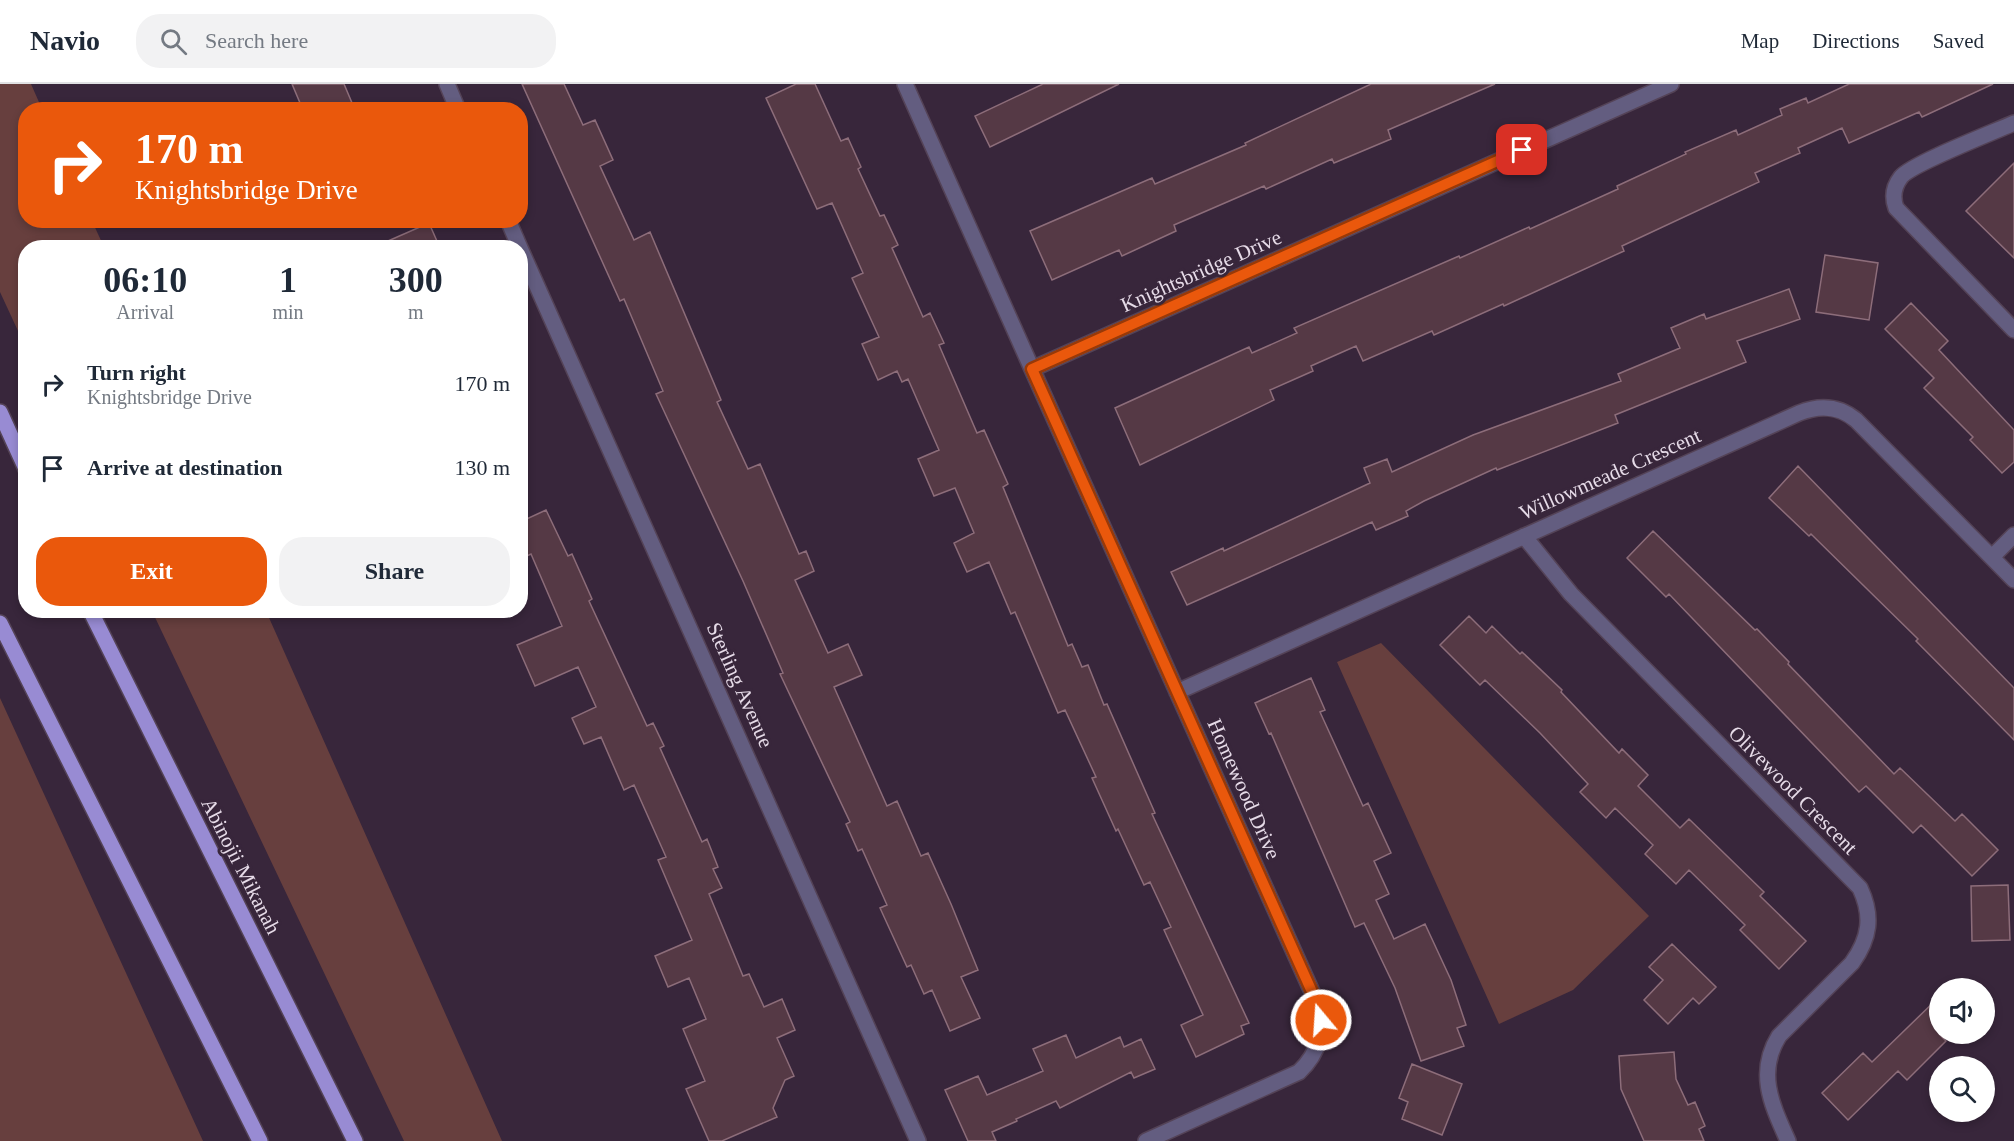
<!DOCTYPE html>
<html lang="en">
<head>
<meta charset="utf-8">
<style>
  :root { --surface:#fff; --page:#f2f2f3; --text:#1f2937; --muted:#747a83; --line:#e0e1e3; --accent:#ea580c }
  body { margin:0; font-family:Georgia,serif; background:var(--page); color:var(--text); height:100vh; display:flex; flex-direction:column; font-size:22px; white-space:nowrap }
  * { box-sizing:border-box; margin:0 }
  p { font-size:20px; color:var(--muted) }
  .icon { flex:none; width:33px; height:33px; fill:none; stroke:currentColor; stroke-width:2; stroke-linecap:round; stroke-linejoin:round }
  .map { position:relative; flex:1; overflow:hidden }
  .sheet { position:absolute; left:18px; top:156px; width:510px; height:378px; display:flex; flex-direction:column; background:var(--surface); border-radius:24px; box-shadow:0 3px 9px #0003 }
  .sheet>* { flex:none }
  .hud { position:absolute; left:18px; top:18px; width:510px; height:126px; border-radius:24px; box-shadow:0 3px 9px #0003; background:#ea580c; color:#fff; overflow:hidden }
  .controls { position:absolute; left:1929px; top:894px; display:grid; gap:12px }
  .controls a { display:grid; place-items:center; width:66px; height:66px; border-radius:50%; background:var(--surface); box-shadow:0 3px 9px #0003; font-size:30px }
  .pin { position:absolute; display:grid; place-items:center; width:51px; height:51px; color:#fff; margin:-26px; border-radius:12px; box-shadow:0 3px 9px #0006 }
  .me { position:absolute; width:66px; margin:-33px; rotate:342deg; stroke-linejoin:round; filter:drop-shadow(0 0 4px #0008) }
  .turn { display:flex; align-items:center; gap:21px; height:126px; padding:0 18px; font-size:27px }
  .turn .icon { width:78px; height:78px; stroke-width:2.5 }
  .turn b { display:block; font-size:42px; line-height:51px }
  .eta { display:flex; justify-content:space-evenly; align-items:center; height:102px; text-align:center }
  .eta b { font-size:36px; font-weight:700; line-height:42px }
  .primary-button { display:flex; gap:12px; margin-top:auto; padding:12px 18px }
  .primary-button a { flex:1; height:69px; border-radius:24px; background:var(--accent); color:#fff; font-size:24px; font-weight:700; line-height:69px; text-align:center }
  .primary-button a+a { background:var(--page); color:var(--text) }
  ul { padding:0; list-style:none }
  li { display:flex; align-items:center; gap:18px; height:84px; padding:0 18px }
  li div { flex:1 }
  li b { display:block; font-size:22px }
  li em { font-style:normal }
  header { display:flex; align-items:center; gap:36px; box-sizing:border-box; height:84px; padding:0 30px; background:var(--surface); border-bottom:2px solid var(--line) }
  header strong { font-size:28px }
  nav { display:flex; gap:33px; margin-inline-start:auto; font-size:21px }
  .search { width:420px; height:54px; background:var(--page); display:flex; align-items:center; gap:15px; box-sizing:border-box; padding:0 21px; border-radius:24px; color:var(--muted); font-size:22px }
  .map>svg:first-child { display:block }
  .green { fill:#673f3e }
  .building { fill:#553945; stroke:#8d6d7a; stroke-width:1.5 }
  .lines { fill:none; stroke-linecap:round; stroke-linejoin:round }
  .minor-casing { stroke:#544357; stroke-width:18 }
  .major-casing { stroke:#544357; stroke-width:18 }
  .minor { stroke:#635d80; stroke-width:15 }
  .major { stroke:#988bd3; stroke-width:15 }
  .route-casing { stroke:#983908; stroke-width:15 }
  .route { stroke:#ea580c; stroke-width:10 }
  .labels { text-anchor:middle; stroke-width:6; stroke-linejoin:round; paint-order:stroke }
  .street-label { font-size:21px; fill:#e6dbe8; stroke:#38263b }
</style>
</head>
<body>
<header>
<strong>Navio</strong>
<div class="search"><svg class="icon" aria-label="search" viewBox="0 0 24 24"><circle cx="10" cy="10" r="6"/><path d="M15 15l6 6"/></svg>Search here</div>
<nav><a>Map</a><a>Directions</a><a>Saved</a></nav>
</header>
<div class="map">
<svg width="2014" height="1057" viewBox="0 0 2014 1057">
  <rect width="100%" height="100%" fill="#38263b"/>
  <!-- green -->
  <path class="green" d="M 0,0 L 31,0 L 42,25 L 26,26 L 26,136 L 92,137 L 104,163 L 26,164 L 25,262 L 0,208 Z
    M 152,527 L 266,527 L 502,1057 L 404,1057 Z
    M 1381,559 L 1649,832 L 1573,906 L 1499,940 L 1337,578 Z
    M 0,614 L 203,1057 L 0,1057 Z"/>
  <!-- building -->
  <path class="building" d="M 292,0 L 344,0 L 355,26 L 303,26 Z
    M 522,0 L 564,0 L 583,41 L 595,36 L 613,76 L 600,82 L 634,156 L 650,148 L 721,316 L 717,318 L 748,385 L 760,380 L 799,470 L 806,467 L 814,487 L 795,496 L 828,569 L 848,560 L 862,591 L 834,603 L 887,722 L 897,717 L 921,772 L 928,769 L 951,820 L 978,886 L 961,893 L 980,934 L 950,947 L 932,906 L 924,910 L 911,881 L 907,883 L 880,824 L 887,821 L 862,765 L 858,767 L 846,740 L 850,738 L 780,590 L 783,589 L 743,497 L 656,310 L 663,307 L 624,215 L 620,217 Z
    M 796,0 L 815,0 L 841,57 L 848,54 L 861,83 L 858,85 L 880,132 L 884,131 L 898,161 L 892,164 L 923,233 L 930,229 L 944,259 L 939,261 L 977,349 L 984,346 L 1008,400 L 1003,403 L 1068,562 L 1072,560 L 1082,583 L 1088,581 L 1104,621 L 1107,620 L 1155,729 L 1152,730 L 1249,939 L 1241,942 L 1244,950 L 1196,973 L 1181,941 L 1203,931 L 1164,846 L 1171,843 L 1150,798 L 1144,801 L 1118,745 L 1116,747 L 1092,694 L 1096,693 L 1065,626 L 1058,629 L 1015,528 L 1011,530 L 989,478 L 967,488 L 954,459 L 974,449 L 955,404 L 934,412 L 918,375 L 939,366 L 908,295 L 902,298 L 897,287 L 878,296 L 862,260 L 879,253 L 852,194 L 863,189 L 832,119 L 817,125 L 766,14 Z
    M 1043,0 L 1119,0 L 990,63 L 975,32 Z
    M 1371,0 L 1495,0 L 1388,46 L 1391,55 L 1334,79 L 1332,75 L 1266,105 L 1264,102 L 1174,141 L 1176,147 L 1122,172 L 1119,166 L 1052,196 L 1030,147 L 1152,94 L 1155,100 L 1246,61 L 1245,59 Z
    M 1849,0 L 1993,0 L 1922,33 L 1919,28 L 1849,59 L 1842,44 L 1798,64 L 1800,69 L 1755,89 L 1759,98 L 1622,162 L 1624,167 L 1504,222 L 1503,220 L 1434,251 L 1432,247 L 1363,277 L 1356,262 L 1311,282 L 1313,287 L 1270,306 L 1274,316 L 1140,381 L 1115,324 L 1249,263 L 1252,269 L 1297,249 L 1294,244 L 1459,172 L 1460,174 L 1529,143 L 1530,145 L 1618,105 L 1617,102 L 1686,70 L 1685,68 L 1736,46 L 1738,51 L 1782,31 L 1780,25 L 1806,14 L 1808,19 Z
    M 2014,79 L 2014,174 L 1966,127 Z
    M 429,139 L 440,164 L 372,164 Z
    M 1825,171 L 1878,179 L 1869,236 L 1816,228 Z
    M 1789,205 L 1800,235 L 1737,257 L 1746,278 L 1615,331 L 1618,339 L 1497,386 L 1496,384 L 1424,417 L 1406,427 L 1408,432 L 1376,446 L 1372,438 L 1187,521 L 1171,488 L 1223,464 L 1224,467 L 1370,399 L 1364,384 L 1387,375 L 1392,388 L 1473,351 L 1621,297 L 1618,290 L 1680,264 L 1671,244 L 1704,230 L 1706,235 Z
    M 1911,219 L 1948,257 L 1939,266 L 2014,346 L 2014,378 L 2002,389 L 1970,356 L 1973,353 L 1924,304 L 1934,294 L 1885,245 Z
    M 1798,382 L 2014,604 L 2014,656 L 1916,557 L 1918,555 L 1811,450 L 1809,452 L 1769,414 Z
    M 546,426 L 568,472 L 572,470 L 592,515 L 589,517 L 647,642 L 653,639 L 664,662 L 660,664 L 702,758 L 707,755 L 718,783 L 713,785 L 722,804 L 709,810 L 743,892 L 749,890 L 764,923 L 782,915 L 795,946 L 777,954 L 794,992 L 785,996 L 773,1024 L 777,1033 L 722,1057 L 709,1057 L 686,1005 L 705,997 L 683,945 L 706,935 L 689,894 L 668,903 L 655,872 L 692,856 L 658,776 L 666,773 L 634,701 L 624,706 L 601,653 L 584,660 L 572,634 L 596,623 L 578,583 L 535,602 L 517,561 L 562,542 L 531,470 L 520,475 L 520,438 Z
    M 1653,447 L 1755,546 L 1757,545 L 1789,578 L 1788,580 L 1894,690 L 1900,684 L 1955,737 L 1962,730 L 1998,766 L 1972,792 L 1921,741 L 1913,749 L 1866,702 L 1859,708 L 1669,510 L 1666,513 L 1627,474 Z
    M 1469,532 L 1486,549 L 1492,542 L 1520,570 L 1522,568 L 1562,606 L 1561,608 L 1619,669 L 1622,665 L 1648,691 L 1638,702 L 1680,744 L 1689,735 L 1764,808 L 1760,812 L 1806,857 L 1779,885 L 1740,846 L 1745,841 L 1689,786 L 1676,800 L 1645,770 L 1653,761 L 1615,724 L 1606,734 L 1580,708 L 1588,700 L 1540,649 L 1485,596 L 1480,601 L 1440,561 Z
    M 1311,594 L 1325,626 L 1320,628 L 1363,722 L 1368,719 L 1391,769 L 1374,777 L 1389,810 L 1376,816 L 1394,855 L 1425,840 L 1451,896 L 1466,941 L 1457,944 L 1464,962 L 1421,977 L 1395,904 L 1364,839 L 1355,843 L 1271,649 L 1269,650 L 1255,619 Z
    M 2008,801 L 2010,856 L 1972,857 L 1971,802 Z
    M 1672,860 L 1716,903 L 1699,920 L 1693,914 L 1668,940 L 1644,916 L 1663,896 L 1649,883 Z
    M 1940,912 L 1940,951 L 1946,957 L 1907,996 L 1898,987 L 1848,1036 L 1822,1009 L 1863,969 L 1872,978 Z
    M 1066,951 L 1076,974 L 1120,953 L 1124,963 L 1141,955 L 1155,985 L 1134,994 L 1131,988 L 1060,1024 L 1056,1017 L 1016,1035 L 1017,1037 L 992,1048 L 996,1057 L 968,1057 L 945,1006 L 978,992 L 987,1011 L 1043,987 L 1033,965 Z
    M 1674,968 L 1676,995 L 1688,1021 L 1695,1018 L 1705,1042 L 1699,1045 L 1704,1057 L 1644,1057 L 1621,1005 L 1619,972 Z
    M 1412,980 L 1462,1000 L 1442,1051 L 1402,1035 L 1408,1018 L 1399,1014 Z"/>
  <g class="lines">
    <defs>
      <path id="minor" d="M 447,0 L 458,26
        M 905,0 L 1032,285 L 1671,0
        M 2014,39 C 1994,48 1911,80 1901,93 C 1894,102 1892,113 1896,124 L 2014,246
        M 508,136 L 520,164
        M 520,164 L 918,1057
        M 1032,285 L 1317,919 C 1324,947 1320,968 1299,988 L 1146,1057
        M 1524,452 L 1571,510 L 1860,804 C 1873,832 1870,854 1852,879 L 1779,952 C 1756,989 1772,1021 1788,1057
        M 1992,473 L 2014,451
        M 1177,608 L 1799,329 C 1819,321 1838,321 1856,336 L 2014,496"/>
      <path id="major" d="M 0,328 L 26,385
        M 90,526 L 355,1057
        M 0,539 L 260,1057"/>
    </defs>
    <!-- minor casing -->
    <use href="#minor" class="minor-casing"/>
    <!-- major casing -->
    <use href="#major" class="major-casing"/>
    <!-- minor -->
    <use href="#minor" class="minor"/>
    <!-- major -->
    <use href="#major" class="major"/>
  </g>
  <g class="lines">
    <defs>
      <path id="route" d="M 1321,936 L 1317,919 L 1032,285 L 1522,66"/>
    </defs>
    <!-- route casing -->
    <use href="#route" class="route-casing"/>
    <!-- route -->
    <use href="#route" class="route"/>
  </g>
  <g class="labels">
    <!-- street labels -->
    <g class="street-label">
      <text transform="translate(1201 187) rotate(-24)" y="7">Knightsbridge Drive</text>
      <text transform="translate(1610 390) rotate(-24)" y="7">Willowmeade Crescent</text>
      <text transform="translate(740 601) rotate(66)" y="7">Sterling Avenue</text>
      <text transform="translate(1244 705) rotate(66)" y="7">Homewood Drive</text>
      <text transform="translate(1793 706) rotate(45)" y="7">Olivewood Crescent</text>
      <text transform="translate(241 782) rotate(63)" y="7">Abinojii Mikanah</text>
    </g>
  </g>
</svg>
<div class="controls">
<a><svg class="icon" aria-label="sound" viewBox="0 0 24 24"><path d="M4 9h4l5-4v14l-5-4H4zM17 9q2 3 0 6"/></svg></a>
<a><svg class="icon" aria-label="search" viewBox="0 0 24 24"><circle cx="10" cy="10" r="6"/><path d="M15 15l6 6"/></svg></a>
</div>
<div class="pin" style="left:1522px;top:66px;background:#d93025"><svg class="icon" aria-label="arrive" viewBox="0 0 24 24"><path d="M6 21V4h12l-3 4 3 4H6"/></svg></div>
<svg class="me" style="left:1321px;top:936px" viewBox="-20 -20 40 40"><circle r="17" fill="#ea580c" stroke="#fff" stroke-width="3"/><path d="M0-11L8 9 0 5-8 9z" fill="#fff"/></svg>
<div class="hud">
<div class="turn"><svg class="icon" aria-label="right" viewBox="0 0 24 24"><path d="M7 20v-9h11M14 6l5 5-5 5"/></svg><div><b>170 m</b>Knightsbridge Drive</div></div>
</div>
<section class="sheet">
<div class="eta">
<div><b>06:10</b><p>Arrival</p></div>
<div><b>1</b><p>min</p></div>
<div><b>300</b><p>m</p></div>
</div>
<ul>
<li><svg class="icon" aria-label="right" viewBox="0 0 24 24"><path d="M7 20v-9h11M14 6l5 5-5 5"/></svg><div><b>Turn right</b><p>Knightsbridge Drive</p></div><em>170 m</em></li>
<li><svg class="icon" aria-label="arrive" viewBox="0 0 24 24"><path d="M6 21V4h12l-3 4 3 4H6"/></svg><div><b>Arrive at destination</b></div><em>130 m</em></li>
</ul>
<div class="primary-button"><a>Exit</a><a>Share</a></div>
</section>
</div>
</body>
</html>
